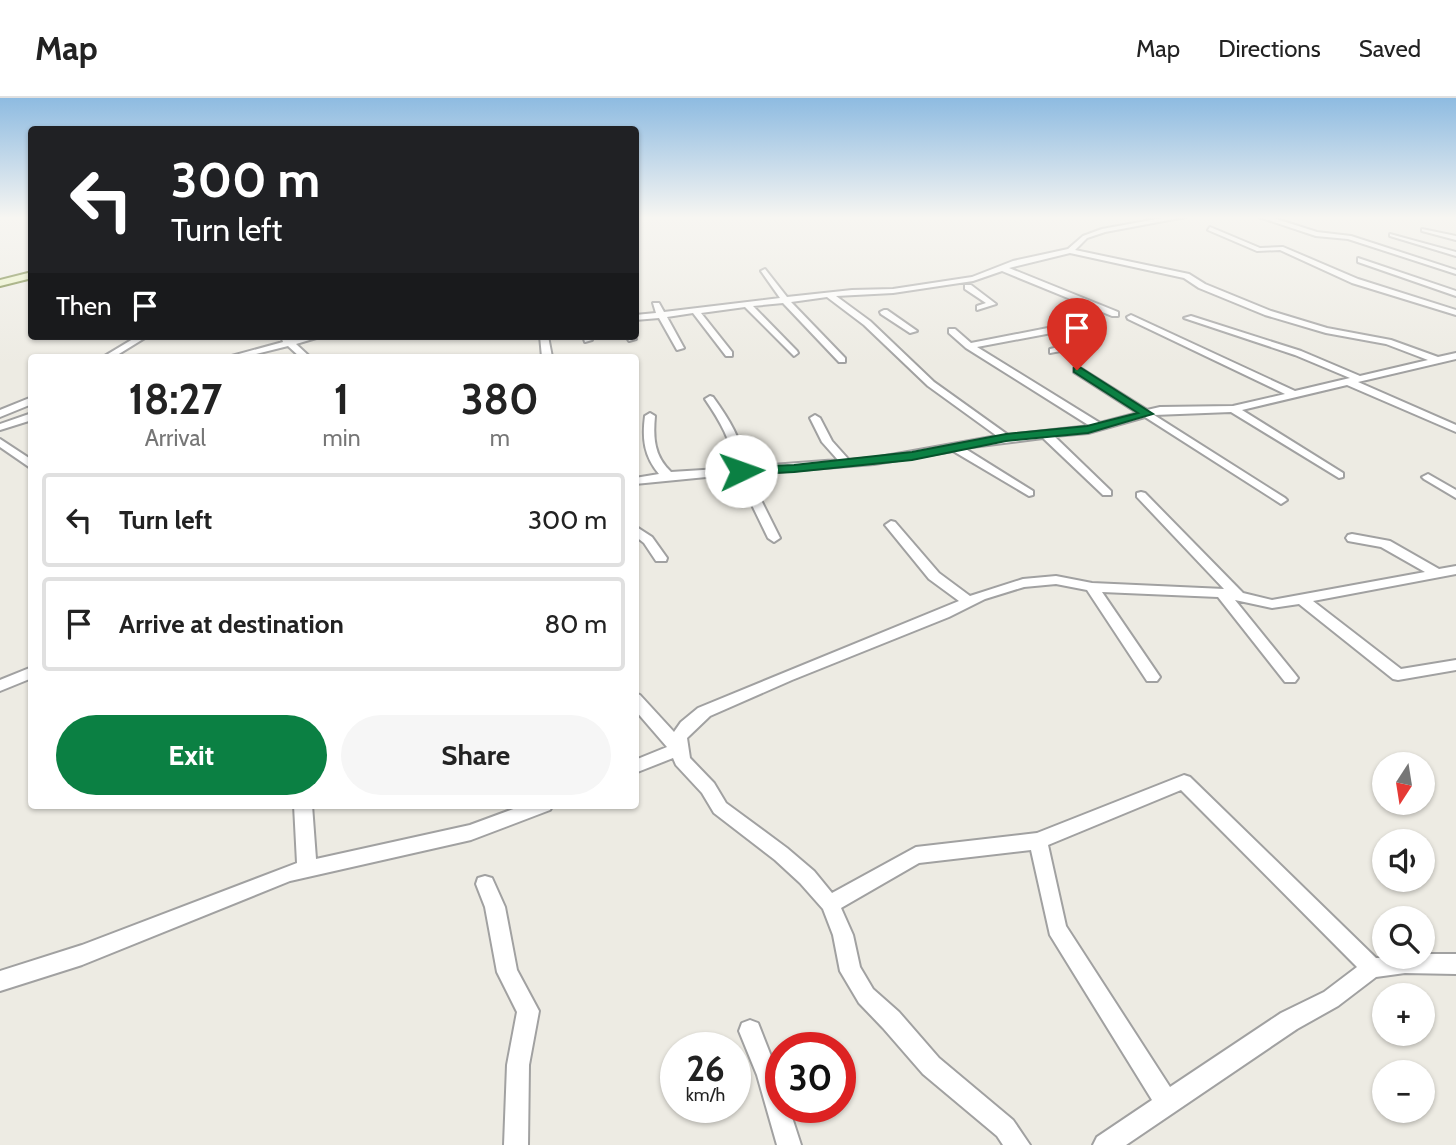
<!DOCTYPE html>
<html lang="en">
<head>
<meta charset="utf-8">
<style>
  :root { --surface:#fff; --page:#f6f6f6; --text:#222; --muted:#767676; --line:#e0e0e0; --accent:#0b8043 }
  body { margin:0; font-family:Cabin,sans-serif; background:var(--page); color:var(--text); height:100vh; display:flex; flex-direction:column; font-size:26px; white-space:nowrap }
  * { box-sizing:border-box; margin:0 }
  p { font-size:23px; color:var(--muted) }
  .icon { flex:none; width:38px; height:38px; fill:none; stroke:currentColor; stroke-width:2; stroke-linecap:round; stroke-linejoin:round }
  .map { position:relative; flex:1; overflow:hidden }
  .sheet { position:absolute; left:28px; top:256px; width:611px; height:455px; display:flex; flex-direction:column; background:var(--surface); border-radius:7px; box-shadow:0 2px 5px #0004 }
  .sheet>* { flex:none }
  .hud { position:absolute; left:28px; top:28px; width:611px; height:214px; border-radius:7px; box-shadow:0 2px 5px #0004; background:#202124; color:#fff; overflow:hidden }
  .needle { width:46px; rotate:192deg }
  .buttons { position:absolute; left:1372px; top:654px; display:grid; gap:14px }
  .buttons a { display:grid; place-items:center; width:63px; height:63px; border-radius:50%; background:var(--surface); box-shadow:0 2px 5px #0004; font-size:35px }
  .speed { position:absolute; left:660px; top:934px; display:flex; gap:14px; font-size:35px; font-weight:700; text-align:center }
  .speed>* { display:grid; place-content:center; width:91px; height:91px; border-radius:50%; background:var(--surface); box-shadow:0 2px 5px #0004; line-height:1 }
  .speed small { font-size:18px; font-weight:400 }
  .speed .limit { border:10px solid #d22; background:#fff; color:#111 }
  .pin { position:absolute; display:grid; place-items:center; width:60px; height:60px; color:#fff; margin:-72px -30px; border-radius:50% 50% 50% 0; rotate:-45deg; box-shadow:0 0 7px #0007 }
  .pin .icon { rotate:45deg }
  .me { position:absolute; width:77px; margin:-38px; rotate:87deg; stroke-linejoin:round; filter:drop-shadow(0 0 5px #0008) }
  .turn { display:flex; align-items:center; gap:24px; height:147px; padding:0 28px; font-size:32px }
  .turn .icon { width:91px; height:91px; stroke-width:2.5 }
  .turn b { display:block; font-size:49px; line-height:60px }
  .then { display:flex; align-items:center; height:66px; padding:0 28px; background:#0003; gap:14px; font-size:26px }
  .eta { display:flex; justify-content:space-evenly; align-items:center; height:119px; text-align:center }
  .eta b { font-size:42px; font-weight:700; line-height:49px }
  .primary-button { display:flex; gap:14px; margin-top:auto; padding:14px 28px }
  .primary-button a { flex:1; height:80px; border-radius:42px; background:var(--accent); color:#fff; font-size:28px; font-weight:700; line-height:80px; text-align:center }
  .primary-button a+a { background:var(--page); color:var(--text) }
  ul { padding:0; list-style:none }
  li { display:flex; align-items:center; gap:21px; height:94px; margin:0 14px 10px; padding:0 14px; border:4px solid var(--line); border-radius:7px }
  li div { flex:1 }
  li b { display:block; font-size:26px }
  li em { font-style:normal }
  header { display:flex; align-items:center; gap:42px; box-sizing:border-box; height:98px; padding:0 35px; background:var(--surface); border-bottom:2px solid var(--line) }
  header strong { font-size:33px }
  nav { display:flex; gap:38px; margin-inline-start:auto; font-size:24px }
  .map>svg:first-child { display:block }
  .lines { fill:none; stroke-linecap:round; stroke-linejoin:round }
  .street-casing { stroke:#a1a1a1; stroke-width:4 }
  .secondary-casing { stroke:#52680f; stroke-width:4 }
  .street { fill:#fff; fill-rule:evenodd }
  .secondary { fill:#e8f3bc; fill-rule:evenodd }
  .route { fill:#0b8043; stroke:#07532c; stroke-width:2 }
</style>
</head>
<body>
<header>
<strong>Map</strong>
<nav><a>Map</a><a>Directions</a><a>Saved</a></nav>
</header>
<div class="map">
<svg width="1456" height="1047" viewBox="0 0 1456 1047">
  <rect width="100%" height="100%" fill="#edebe3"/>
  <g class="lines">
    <defs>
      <path id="street" d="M 1168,119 L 1185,119 L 1105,134 L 1087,140 L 1075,152 L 1189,176 L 1205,186 L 1271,213 L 1327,230 L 1391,242 L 1438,259 L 1456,255 L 1456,261 L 1358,284 L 1456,327 L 1456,334 L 1347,287 L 1242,312 L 1343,375 L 1343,379 L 1339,380 L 1231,314 L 1154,317 L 1285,400 L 1287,402 L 1281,406 L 1145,319 L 1088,335 L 1054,338 L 1111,393 L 1111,397 L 1103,397 L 1043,340 L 964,350 L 1033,393 L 1033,397 L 1029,398 L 953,353 L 874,366 L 748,376 L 780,440 L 774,444 L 768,440 L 737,376 L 635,386 L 635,380 L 659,376 C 644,358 642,341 645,318 L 650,315 L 655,318 C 653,340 654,358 671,374 L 735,370 C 732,343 720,323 705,301 L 710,298 L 713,299 C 729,321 742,342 746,369 L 838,362 L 822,344 L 810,320 L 815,317 L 820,320 L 832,343 L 849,362 L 874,360 L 997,338 L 928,288 L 864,227 L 827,199 L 791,204 L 845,260 L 845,264 L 839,264 L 783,205 L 753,208 L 797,253 L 798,255 L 794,258 L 745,209 L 701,215 L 732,254 L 732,258 L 726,258 L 693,215 L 667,219 L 684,250 L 677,252 L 659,220 L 635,222 L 635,217 L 656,215 L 653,205 L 659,205 L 664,214 L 780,200 L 761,173 L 765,171 L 787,199 L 852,192 L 893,191 L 972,179 L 1013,163 L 1068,151 L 1083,138 L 1102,131 ZM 1070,155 L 1184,180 L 1199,190 L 1265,217 L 1326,235 L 1386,246 L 1428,262 L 1360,278 L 1301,253 L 1191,218 L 1184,220 L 1295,257 L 1350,280 L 1295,293 L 1131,217 L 1127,219 L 1128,221 L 1285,296 L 1233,308 L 1160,309 L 1147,312 L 1080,270 L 1074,270 L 1074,274 L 1138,315 L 1100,325 L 977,249 L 1057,234 L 1081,244 L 1050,251 L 1050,255 L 1093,247 L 1093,243 L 1058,228 L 971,245 L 955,231 L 949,231 L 949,235 L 966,250 L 1090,328 L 1008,337 L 934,284 L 870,223 L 836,198 L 893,195 L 973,183 L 1002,173 L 1112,218 L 1118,218 L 1118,214 L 1009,170 Z
        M 1259,119 L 1270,119 L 1317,134 L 1351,138 L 1456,172 L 1456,176 L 1348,141 L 1316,138 Z
        M 1210,129 L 1260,150 L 1283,149 L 1358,181 L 1456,212 L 1456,217 L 1352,185 L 1280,152 L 1257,153 L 1208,132 Z
        M 1422,131 L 1456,138 L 1456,142 L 1422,133 Z
        M 1390,136 L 1456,154 L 1456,158 L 1390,138 Z
        M 1358,160 L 1456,193 L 1456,198 L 1358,164 Z
        M 965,187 L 971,187 L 996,206 L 977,212 L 977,208 L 986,205 L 965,191 Z
        M 884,212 L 887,212 L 917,233 L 910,235 L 881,216 L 880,214 Z
        M 138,238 L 148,238 L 114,259 L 103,259 Z
        M 286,238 L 302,240 L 323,238 L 296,246 L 310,259 L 300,259 L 288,248 L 244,259 L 228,259 L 283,244 L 282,241 Z
        M 540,238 L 548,238 L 552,259 L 542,259 Z
        M 583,238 L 591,238 L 592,242 L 585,244 Z
        M 626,238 L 634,238 L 636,241 L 629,243 Z
        M 32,299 L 32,306 L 0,319 L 0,312 Z
        M 32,315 L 32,322 L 0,332 L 0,326 Z
        M 0,341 L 32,362 L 32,371 L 0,349 Z
        M 1428,376 L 1456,392 L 1456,400 L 1424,381 L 1422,379 Z
        M 1141,394 L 1145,395 L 1243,495 L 1272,502 L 1425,474 L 1381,449 L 1348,443 L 1346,440 L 1348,437 L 1352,436 L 1390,443 L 1439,471 L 1456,468 L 1456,476 L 1313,503 L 1401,571 L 1456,562 L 1456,572 L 1398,582 L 1393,581 L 1299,506 L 1272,510 L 1235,502 L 1295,576 L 1298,580 L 1295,584 L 1285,584 L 1218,499 L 1102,494 L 1160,579 L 1157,583 L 1147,583 L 1087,492 L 1056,486 L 1024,489 L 985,501 L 949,519 L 792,582 L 710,618 L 687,640 L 690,660 L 714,685 L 726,705 L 787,750 L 814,773 L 832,795 L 916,749 L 1037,735 L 1184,677 L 1190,679 L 1376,860 L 1423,859 L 1423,856 L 1456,856 L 1456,876 L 1405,875 L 1376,879 L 1338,908 L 1297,931 L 1126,1047 L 1093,1047 L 1097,1039 L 1152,1002 L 1050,837 L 1031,752 L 919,765 L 841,810 L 853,837 L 860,869 L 873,891 L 899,914 L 939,960 L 1013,1022 L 1030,1047 L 1003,1047 L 997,1038 L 923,976 L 883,930 L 859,905 L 840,873 L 833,837 L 823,811 L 800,785 L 775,762 L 714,715 L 702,695 L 676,667 L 673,660 L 635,675 L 635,662 L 667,649 L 635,612 L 635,595 L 640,597 L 674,634 L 681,624 L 698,610 L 959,503 L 929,481 L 885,427 L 891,423 L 895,424 L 939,475 L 970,498 L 1023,481 L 1056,478 L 1092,485 L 1224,491 L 1137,399 L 1137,395 ZM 1181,692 L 1357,869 L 1324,894 L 1281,915 L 1170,989 L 1066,828 L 1048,747 Z
        M 635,428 L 652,439 L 667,460 L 666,463 L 656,463 L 644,445 L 635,438 Z
        M 32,569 L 32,580 L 0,593 L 0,582 Z
        M 294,707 L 312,707 L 316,761 L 470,727 L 524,707 L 553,707 L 550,712 L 471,742 L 290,783 L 82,867 L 0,893 L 0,873 L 82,847 L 297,765 Z
        M 485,778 L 492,780 L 505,809 L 517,872 L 539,913 L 529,967 L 528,1047 L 504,1047 L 507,967 L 517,914 L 497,874 L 485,809 L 476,786 L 478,780 Z
        M 750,922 L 758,925 L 780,981 L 780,1010 L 789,1010 L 801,1047 L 777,1047 L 757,977 L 739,933 L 742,925 Z"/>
      <path id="secondary" d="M 32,174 L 32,180 L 0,188 L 0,182 Z"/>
    </defs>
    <!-- street casing -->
    <use href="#street" class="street-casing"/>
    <!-- secondary casing -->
    <use href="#secondary" class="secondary-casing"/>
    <!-- street -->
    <use href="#street" class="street"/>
    <!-- secondary -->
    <use href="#secondary" class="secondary"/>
  </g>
  <!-- sky -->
  <linearGradient id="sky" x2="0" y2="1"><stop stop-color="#8ebbe1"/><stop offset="0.45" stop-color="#f7f6f2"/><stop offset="1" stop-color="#f7f6f2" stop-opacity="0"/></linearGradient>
  <rect width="1456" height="266" fill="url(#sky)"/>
  <!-- route -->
  <path class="route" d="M 1074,270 L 1081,270 L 1153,316 L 1088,335 L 1006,343 L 912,362 L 794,374 L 741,377 L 735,373 L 741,369 L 794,367 L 912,354 L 1006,336 L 1087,328 L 1138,315 L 1074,274 Z"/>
</svg>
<div class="buttons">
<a><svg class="needle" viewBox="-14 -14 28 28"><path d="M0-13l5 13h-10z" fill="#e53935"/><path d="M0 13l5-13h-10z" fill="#767676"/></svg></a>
<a><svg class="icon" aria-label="sound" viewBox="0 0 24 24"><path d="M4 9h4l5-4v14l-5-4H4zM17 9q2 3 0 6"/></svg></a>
<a><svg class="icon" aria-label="search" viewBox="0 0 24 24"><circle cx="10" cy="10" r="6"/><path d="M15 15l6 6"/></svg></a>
<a>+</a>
<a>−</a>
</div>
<div class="speed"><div>26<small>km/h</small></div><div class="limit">30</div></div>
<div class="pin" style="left:1077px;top:272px;background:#d93025"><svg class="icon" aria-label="arrive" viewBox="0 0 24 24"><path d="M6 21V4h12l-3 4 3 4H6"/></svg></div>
<svg class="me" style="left:741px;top:373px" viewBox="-20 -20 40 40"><circle r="19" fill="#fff"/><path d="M0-13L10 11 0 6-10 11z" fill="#0b8043"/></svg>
<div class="hud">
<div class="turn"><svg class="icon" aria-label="left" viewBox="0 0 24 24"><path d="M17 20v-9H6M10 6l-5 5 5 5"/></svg><div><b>300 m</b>Turn left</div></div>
<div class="then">Then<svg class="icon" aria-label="arrive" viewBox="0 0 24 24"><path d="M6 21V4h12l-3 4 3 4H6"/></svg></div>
</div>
<section class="sheet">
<div class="eta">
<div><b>18:27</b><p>Arrival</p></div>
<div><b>1</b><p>min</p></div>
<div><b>380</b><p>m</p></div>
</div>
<ul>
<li><svg class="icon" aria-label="left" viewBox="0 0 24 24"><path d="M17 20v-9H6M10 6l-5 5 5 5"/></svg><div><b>Turn left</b></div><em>300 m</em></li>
<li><svg class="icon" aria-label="arrive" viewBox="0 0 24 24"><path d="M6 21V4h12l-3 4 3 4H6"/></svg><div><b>Arrive at destination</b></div><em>80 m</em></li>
</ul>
<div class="primary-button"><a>Exit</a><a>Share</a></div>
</section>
</div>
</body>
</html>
